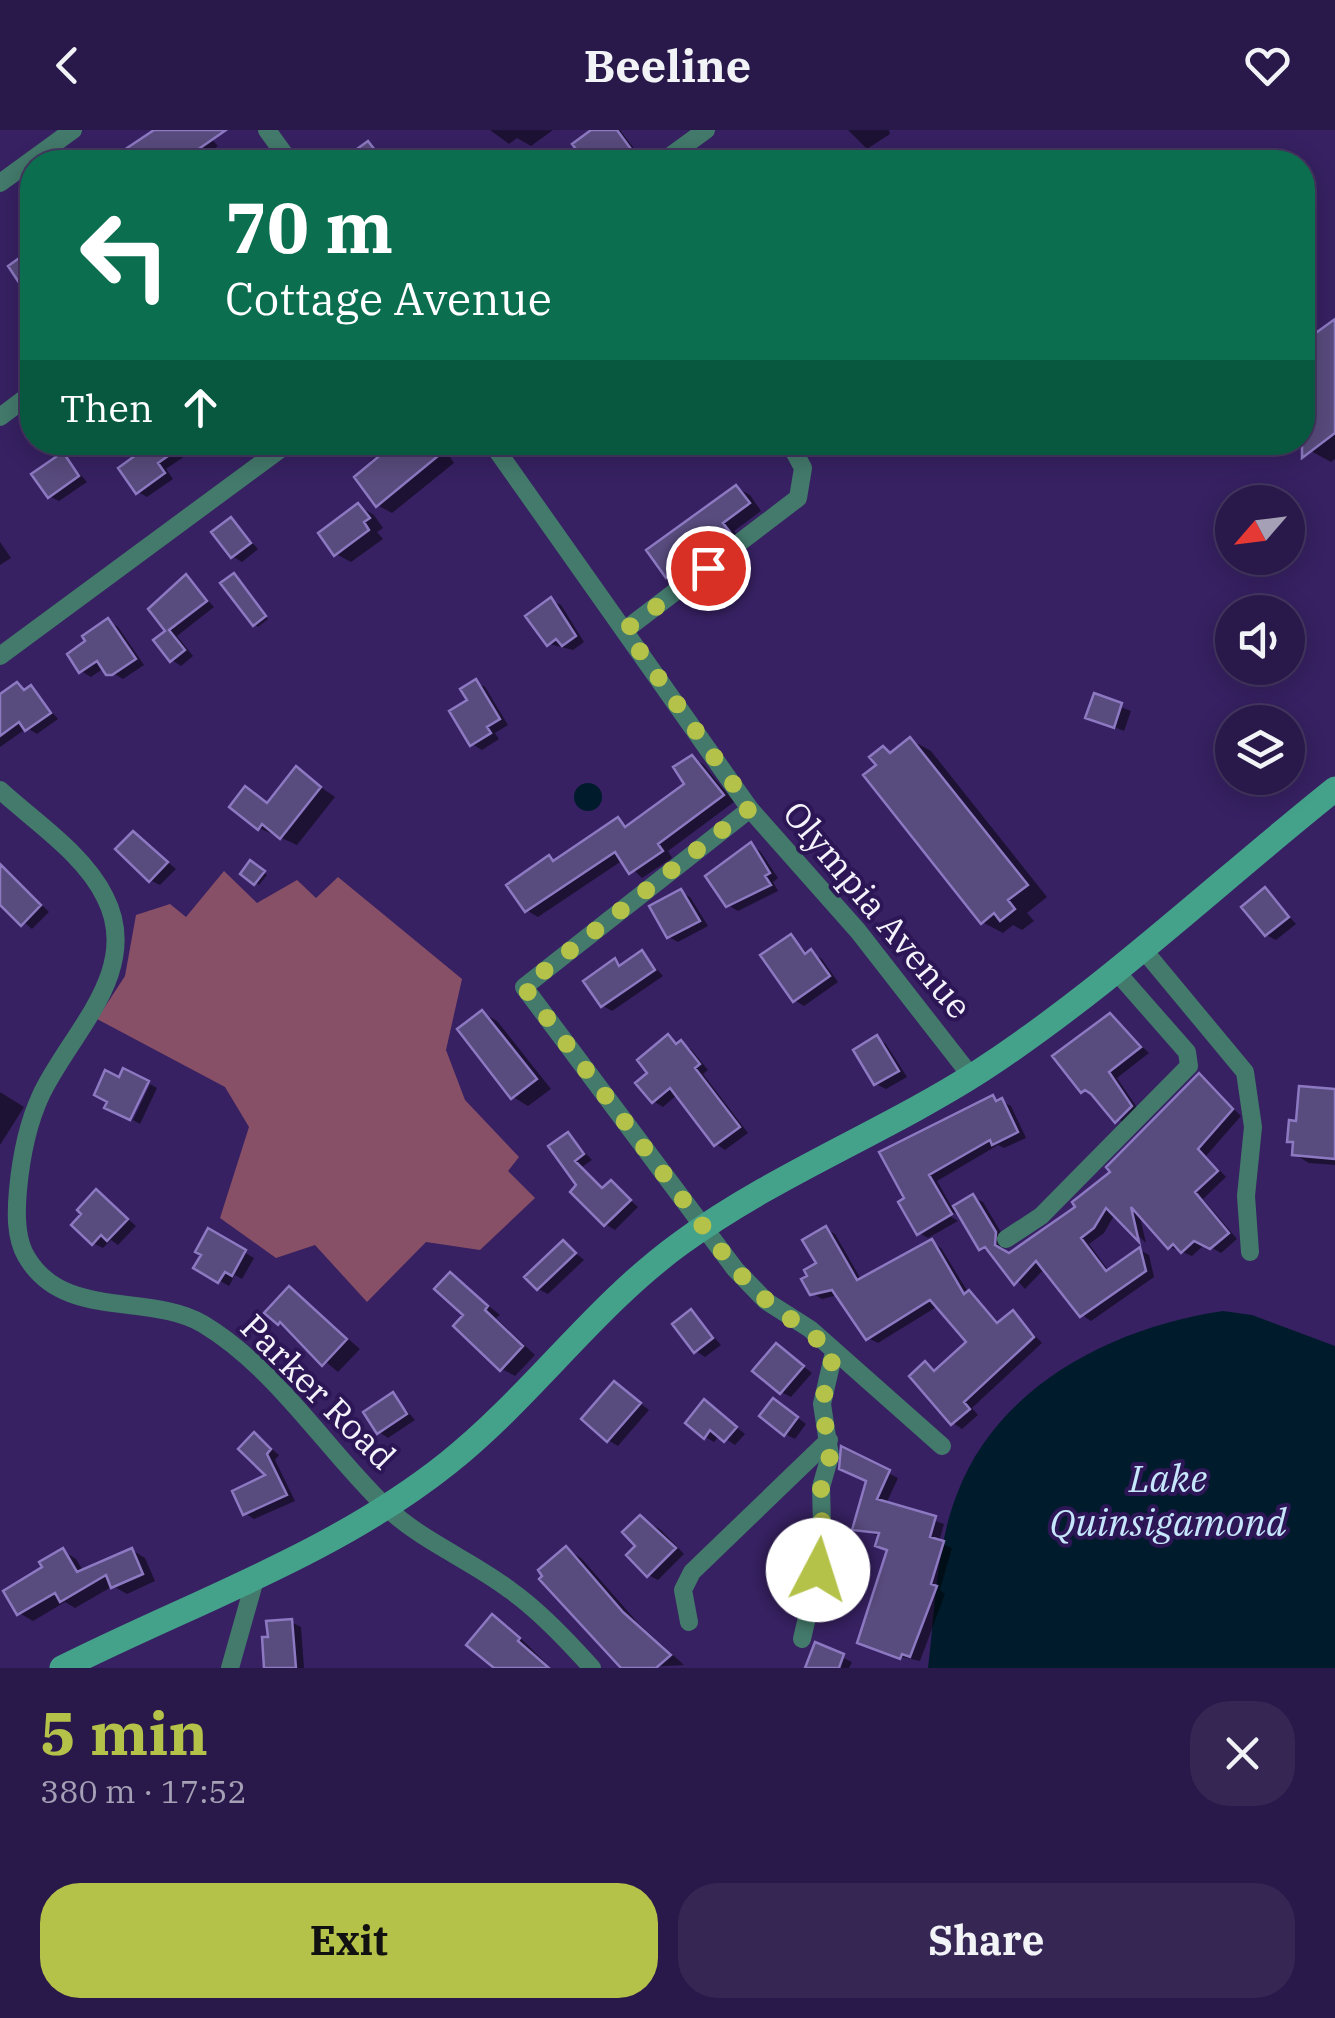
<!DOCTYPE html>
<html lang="en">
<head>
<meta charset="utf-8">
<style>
  :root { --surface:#29194a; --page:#352654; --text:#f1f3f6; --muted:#a5a0b5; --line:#453862; --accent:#b5c249 }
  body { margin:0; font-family:"IBM Plex Serif",serif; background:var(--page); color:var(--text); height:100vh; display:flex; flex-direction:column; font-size:38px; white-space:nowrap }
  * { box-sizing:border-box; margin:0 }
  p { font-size:32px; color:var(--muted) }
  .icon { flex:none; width:55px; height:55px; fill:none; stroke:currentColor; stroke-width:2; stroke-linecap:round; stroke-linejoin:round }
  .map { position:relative; height:1538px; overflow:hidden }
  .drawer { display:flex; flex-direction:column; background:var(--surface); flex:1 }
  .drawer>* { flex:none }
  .guide { position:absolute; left:20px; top:20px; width:1295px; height:305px; border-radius:40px; box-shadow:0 5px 25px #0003,0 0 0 2px var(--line); background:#0b6e4f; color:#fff; overflow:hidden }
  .needle { width:65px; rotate:242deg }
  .tools { position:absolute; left:1215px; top:355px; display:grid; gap:20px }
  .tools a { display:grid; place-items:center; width:90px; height:90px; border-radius:50%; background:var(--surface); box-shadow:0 5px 25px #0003,0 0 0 2px var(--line); font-size:50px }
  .pin { position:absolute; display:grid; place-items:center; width:85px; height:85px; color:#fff; margin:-42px; border:5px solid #fff; border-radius:50%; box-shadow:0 2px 10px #0007 }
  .me { position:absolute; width:110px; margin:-55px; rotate:5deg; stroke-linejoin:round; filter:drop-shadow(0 0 8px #0008) }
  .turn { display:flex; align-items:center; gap:35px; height:210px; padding:0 40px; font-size:45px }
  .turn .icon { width:130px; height:130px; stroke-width:2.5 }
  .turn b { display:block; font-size:70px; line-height:85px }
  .then { display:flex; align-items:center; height:95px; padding:0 40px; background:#0003; gap:20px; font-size:38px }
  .round { display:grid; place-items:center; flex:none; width:105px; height:105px; border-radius:40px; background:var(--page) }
  .head { display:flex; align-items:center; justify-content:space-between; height:170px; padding:0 40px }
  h1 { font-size:60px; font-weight:700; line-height:75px; color:var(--accent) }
  .action { display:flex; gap:20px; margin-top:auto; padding:20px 40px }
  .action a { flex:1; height:115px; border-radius:40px; background:var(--accent); color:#111; font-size:40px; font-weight:700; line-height:115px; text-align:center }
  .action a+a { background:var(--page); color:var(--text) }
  header { display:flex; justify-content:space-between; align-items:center; height:130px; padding:0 40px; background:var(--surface); font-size:45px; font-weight:700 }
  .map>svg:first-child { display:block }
  .forest { fill:#885067 }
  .water { fill:#001c2c }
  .shadow { fill:#0007 }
  .building { fill:#584b7d; stroke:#8c79c2; stroke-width:2.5 }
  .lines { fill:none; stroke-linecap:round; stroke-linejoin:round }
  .street { stroke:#437a6b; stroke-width:18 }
  .secondary { stroke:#44a28b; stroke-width:25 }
  .route { stroke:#b5c249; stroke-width:18; stroke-dasharray:0 32.4 }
  .labels { text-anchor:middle; stroke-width:8; stroke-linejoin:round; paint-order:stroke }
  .street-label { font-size:35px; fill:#f4f2fa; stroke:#2d1656 }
  .water-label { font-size:38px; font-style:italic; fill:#c6e7fb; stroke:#2d1656 }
</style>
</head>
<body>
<header><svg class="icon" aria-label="back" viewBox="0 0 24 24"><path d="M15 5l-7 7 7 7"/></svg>Beeline<svg class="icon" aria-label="heart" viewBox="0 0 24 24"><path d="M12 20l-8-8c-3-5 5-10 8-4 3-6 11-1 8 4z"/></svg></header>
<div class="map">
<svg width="1335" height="1538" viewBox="0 0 1335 1538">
  <rect width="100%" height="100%" fill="#372162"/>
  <!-- forest -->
  <path class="forest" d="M 224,741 L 257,773 L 297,750 L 316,768 L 338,747 L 462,849 L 446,920 L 465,970 L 519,1027 L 508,1041 L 535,1068 L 480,1120 L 426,1112 L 367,1172 L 315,1115 L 276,1128 L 220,1088 L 249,997 L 225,957 L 97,889 L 125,846 L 136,785 L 170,774 L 186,787 Z"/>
  <!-- water -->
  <path class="water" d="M574 667a14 14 0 1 1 28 0a14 14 0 1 1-28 0Z
    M 1223,1181 L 1252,1185 L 1335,1216 L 1335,1538 L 928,1538 C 935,1482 936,1417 957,1364 C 998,1255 1114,1197 1223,1181 Z"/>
  <!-- shadow -->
  <path class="shadow" d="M 157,0 L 203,0 L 218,16 L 195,32 L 188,28 L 182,32 L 141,32 L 131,18 Z
    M 490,0 L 553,0 L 531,16 L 517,8 L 509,14 Z
    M 595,0 L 620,0 L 639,25 L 629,32 L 589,32 L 575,14 Z
    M 848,0 L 889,0 L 890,4 L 867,19 Z
    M 368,14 L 387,32 L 344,32 Z
    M 32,175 L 32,203 L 19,185 Z
    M 1335,192 L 1335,329 L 1331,332 L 1311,321 Z
    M 153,312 L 176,312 L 185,326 L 166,339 L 173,349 L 147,367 L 138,362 Z
    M 394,312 L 440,312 L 454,333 L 392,383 L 377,375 L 370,331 Z
    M 63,325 L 87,352 L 59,371 L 49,366 Z
    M 737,358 L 750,365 L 761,381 L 734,401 L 741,410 L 681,453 L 668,446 Z
    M 359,376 L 374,385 L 383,398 L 377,402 L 383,409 L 351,432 L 336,424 Z
    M 231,390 L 258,419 L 242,432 L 232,426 Z
    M 0,412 L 11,428 L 0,435 Z
    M 235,446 L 268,489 L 258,497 L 254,494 Z
    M 187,447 L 214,477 L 177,506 L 193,526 L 181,536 L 172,530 L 168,501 L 151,479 Z
    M 551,470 L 561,475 L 584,512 L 573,520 L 549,514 Z
    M 108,491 L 118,497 L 144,535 L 123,549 L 104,538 L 91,547 L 81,541 Z
    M 476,552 L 485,557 L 508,595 L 495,603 L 499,609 L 482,620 L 472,614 L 470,570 Z
    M 31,558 L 58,589 L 37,604 L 27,598 L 0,617 L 0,579 Z
    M 1095,567 L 1131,581 L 1124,601 L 1088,587 Z
    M 911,610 L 931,621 L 1047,767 L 1027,783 L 1034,791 L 1022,800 L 1013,795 L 1003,803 L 982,792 L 879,636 L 884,619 L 893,624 Z
    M 692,628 L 703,634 L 734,672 L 668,721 L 672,728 L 642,748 L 623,730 L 538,787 L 526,780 L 549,728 L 556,732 L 618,690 L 630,697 L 687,654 Z
    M 296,640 L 335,667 L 297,715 L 259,698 L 246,659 L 269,674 Z
    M 134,704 L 176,739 L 160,755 L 150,750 Z
    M 751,715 L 760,721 L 778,748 L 773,752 L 778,761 L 738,781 L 728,775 Z
    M 0,733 L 49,782 L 32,799 L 0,772 Z
    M 251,733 L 267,745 L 259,755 L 243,744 Z
    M 1265,760 L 1296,794 L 1276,810 L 1266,805 Z
    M 681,762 L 690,767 L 708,796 L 678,812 L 669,807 Z
    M 791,807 L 809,824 L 821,828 L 838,852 L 804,876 L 794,870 Z
    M 642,823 L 663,846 L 612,881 L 603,876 L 615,831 L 623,836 Z
    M 482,883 L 497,891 L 551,959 L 528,976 L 513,967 L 461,899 Z
    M 1110,886 L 1149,923 L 1117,948 L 1140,982 L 1126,996 L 1095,964 L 1082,961 Z
    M 669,908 L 691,919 L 708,940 L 703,944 L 748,1003 L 725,1020 L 716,1014 L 678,964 L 663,977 L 653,971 L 651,944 Z
    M 877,908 L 886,914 L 907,947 L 886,959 L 876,954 Z
    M 1199,946 L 1241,986 L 1206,1026 L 1226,1047 L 1203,1069 L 1237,1109 L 1221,1123 L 1205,1114 L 1192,1126 L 1170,1117 L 1139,1083 L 1146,1113 L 1115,1084 L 1104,1103 L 1089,1114 L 1109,1141 L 1140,1120 L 1149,1125 L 1154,1147 L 1091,1191 L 1082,1185 L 1045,1138 L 1025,1159 L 992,1123 L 981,1118 L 963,1088 L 942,1076 L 940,1080 L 958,1091 L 928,1108 L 919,1103 L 901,1073 L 993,968 L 1001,971 L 1011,976 L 1026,1008 L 1004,1018 L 998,1015 L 937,1051 L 953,1079 L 973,1067 L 983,1072 L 1005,1109 L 1004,1123 L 1010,1126 L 1078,1077 Z
    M 150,954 L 157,958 L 140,994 L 133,990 Z
    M 1335,957 L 1335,1035 L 1309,1033 L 1294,1024 L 1295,1014 L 1290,1010 Z
    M 0,962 L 24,977 L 0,1015 Z
    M 568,1005 L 592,1030 L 582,1037 L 605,1059 L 611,1053 L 638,1077 L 615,1100 L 605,1094 L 580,1056 Z
    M 97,1062 L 136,1096 L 118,1115 L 111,1110 L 103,1118 L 93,1113 Z
    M 826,1099 L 835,1104 L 862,1151 L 932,1112 L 941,1118 L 968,1162 L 1000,1193 L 1013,1183 L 1042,1213 L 972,1278 L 978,1285 L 962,1299 L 953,1293 L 926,1234 L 937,1242 L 969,1212 L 938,1176 L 878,1213 L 868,1208 L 838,1165 L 822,1169 L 812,1163 Z
    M 209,1102 L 254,1128 L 242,1149 L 235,1145 L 229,1156 L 196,1137 Z
    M 563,1113 L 584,1130 L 548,1164 L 538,1159 Z
    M 450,1145 L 500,1185 L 496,1188 L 535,1225 L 515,1246 L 502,1239 L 467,1185 Z
    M 290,1159 L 360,1219 L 338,1242 L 279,1193 Z
    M 692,1182 L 721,1215 L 705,1227 L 696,1221 Z
    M 777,1216 L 812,1243 L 791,1267 L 781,1262 Z
    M 615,1254 L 649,1280 L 618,1316 L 608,1310 Z
    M 393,1265 L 415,1290 L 388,1308 L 379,1302 Z
    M 705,1272 L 745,1304 L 735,1315 L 720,1305 L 714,1312 L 705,1307 Z
    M 783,1277 L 806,1294 L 795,1309 L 785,1304 Z
    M 255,1305 L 279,1325 L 275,1330 L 295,1371 L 254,1389 L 245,1383 L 269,1346 Z
    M 843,1320 L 898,1348 L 886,1374 L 944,1394 L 939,1412 L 952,1418 L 940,1460 L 945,1464 L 920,1531 L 892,1525 L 889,1421 L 878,1415 L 880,1406 L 855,1399 L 868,1351 Z
    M 640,1388 L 661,1400 L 684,1424 L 658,1450 L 648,1445 L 638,1417 Z
    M 566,1419 L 581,1428 L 638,1493 L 684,1535 L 628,1538 Z
    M 132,1420 L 145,1428 L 155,1451 L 127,1464 L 113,1456 L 75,1478 L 65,1472 L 33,1491 L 19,1483 L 63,1421 L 76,1429 L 84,1442 Z
    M 493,1487 L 508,1496 L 551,1538 L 498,1538 Z
    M 291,1492 L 301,1497 L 304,1538 L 266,1538 Z
    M 817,1516 L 852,1532 L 849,1538 L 808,1538 Z"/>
  <!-- building -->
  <path class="building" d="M 154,0 L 226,0 L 180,32 L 138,32 L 127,18 Z
    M 591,0 L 617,0 L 631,19 L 613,32 L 586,32 L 572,14 Z
    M 368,11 L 384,32 L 339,32 Z
    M 32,119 L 32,172 L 8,136 Z
    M 1335,189 L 1335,303 L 1302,328 L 1302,213 Z
    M 154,312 L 188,312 L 158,333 L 165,343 L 136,364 L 118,338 Z
    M 396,312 L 455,312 L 376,377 L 354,347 Z
    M 63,322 L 79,346 L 48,368 L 31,344 Z
    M 736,355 L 750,373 L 723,393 L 730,402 L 666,448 L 646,420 Z
    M 358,373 L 370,388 L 364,392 L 369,400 L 334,426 L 318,403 Z
    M 231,387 L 251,413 L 231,428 L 211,402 Z
    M 234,443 L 266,486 L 253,496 L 220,453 Z
    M 186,444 L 207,471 L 169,500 L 185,520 L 170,532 L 153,510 L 165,501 L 148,479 Z
    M 551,467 L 576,506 L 562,516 L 556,509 L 547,516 L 525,486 Z
    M 108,488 L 136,529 L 112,545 L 106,545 L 97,531 L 79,543 L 67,524 L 85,511 L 82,506 Z
    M 476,549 L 500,589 L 487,597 L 491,603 L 470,616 L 449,581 L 467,570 L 460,559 Z
    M 17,552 L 24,560 L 31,555 L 51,583 L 25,601 L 19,592 L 0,606 L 0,564 Z
    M 1094,563 L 1122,573 L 1114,598 L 1085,588 Z
    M 910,607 L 1028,755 L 1008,770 L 1015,779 L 1000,791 L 994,783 L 981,794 L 863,645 L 876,635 L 869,627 L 883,616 L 890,623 Z
    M 692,625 L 724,665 L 658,714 L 663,721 L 629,744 L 615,722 L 525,782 L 506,755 L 549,725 L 553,731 L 618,687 L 625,697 L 684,654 L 673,637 Z
    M 296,636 L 321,657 L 280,709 L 262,694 L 258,700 L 229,677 L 245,656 L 267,673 Z
    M 133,701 L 168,732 L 149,752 L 115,719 Z
    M 751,712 L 770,743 L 765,746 L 771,755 L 726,777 L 705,746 Z
    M 250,730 L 265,741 L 254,755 L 240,744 Z
    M 0,734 L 41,775 L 21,796 L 0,775 Z
    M 1265,757 L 1289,787 L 1265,806 L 1241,777 Z
    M 681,759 L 700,791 L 667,808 L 649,776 Z
    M 791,804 L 805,824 L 811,819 L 830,846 L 793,872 L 760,825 Z
    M 642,820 L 655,840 L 601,877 L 583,851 L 615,828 L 619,836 Z
    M 482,880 L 537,949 L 511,969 L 457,899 Z
    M 1110,883 L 1141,917 L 1109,942 L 1132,976 L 1115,993 L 1091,964 L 1085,960 L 1081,963 L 1052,926 Z
    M 668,904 L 676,914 L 681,910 L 700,934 L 695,938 L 740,997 L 714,1016 L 670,958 L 652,973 L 635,953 L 647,943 L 637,930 Z
    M 877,905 L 899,941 L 874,955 L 853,920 Z
    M 123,938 L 149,951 L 130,990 L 104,978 L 107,972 L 94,965 L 105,940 L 119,947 Z
    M 1199,943 L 1233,979 L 1198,1019 L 1218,1041 L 1195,1062 L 1229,1103 L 1210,1119 L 1194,1111 L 1181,1123 L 1173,1114 L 1168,1119 L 1131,1077 L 1139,1112 L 1106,1078 L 1094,1098 L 1081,1108 L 1106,1141 L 1140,1117 L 1146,1141 L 1080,1187 L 1036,1131 L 1014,1155 L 985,1117 L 979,1120 L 953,1076 L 973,1064 L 996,1102 L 995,1115 L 1009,1123 L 1075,1077 L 1072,1072 L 1110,1042 L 1106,1037 Z
    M 1299,956 L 1335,959 L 1335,1029 L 1292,1025 L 1293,1012 L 1287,1012 L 1289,990 L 1296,991 Z
    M 993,965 L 996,971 L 1002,968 L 1018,1002 L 992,1015 L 990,1010 L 929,1045 L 952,1084 L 917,1105 L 898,1072 L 904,1068 L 879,1022 Z
    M 568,1002 L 584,1024 L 575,1031 L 602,1058 L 611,1050 L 631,1070 L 604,1096 L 570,1062 L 576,1055 L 548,1016 Z
    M 96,1059 L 128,1089 L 107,1111 L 101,1105 L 92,1115 L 71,1095 L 81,1084 L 77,1080 Z
    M 826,1096 L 857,1150 L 932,1109 L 964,1164 L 969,1160 L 997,1193 L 1013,1180 L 1034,1207 L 964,1272 L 970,1279 L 951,1295 L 909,1246 L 925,1231 L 934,1241 L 966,1212 L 930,1170 L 866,1210 L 832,1160 L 810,1165 L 801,1149 L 807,1146 L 804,1140 L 816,1133 L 802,1110 Z
    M 208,1098 L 246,1120 L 232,1146 L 225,1142 L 218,1153 L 193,1138 L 201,1125 L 195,1122 Z
    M 563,1110 L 576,1123 L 537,1160 L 524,1147 Z
    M 450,1142 L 488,1176 L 485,1180 L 523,1216 L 500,1241 L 453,1196 L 463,1185 L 434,1159 Z
    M 289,1156 L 347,1209 L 322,1236 L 280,1192 L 278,1195 L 264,1183 Z
    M 691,1179 L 713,1208 L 694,1223 L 672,1194 Z
    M 776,1213 L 804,1236 L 780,1264 L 752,1241 Z
    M 614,1251 L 641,1273 L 607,1312 L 581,1289 Z
    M 393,1262 L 407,1284 L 377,1304 L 363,1282 Z
    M 773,1268 L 798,1287 L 784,1306 L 759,1286 Z
    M 704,1269 L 737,1297 L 724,1312 L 710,1300 L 704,1309 L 685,1293 Z
    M 254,1302 L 271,1319 L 267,1324 L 287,1365 L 243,1385 L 232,1361 L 265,1345 L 238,1319 Z
    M 841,1316 L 890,1340 L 877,1369 L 936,1386 L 930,1407 L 944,1411 L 931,1454 L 937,1456 L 910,1527 L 902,1524 L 900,1529 L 857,1513 L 887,1420 L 875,1416 L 879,1403 L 852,1400 L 866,1351 L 839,1339 Z
    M 640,1385 L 676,1418 L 647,1447 L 626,1425 L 635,1416 L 622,1402 Z
    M 566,1416 L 623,1482 L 671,1525 L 656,1538 L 621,1538 L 539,1449 L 542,1446 L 538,1440 Z
    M 63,1418 L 77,1442 L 132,1418 L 143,1444 L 111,1458 L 106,1445 L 60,1472 L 55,1463 L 17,1485 L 3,1461 L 42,1437 L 39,1432 Z
    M 492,1484 L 520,1508 L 518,1511 L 549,1538 L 494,1538 L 466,1515 Z
    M 292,1489 L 296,1538 L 264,1538 L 262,1507 L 268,1507 L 266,1491 Z
    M 815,1512 L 844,1524 L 839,1538 L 805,1538 Z"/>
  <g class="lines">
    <!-- street -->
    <path class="street" d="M 267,0 L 290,32
      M 662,32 L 706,0
      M 0,53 L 73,0
      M 0,287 L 32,263
      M 491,312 L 750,679 L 858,801 L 971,946
      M 625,500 L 798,368 L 803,338 L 789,312
      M 0,526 L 290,312
      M 0,660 C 35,692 84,724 105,767 C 143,841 70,903 41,965 C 27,995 21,1027 18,1060 C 16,1081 15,1107 26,1126 C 63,1191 148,1162 203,1194 C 276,1238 325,1318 385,1376 C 421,1411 469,1429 510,1460 C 540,1481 568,1511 592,1538
      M 750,679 L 524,857 L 735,1139 L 766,1171 L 810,1199 L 942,1316
      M 1142,818 L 1245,942 L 1253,997 L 1246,1066 L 1250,1122
      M 1006,1109 L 1041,1086 L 1189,936 L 1187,922 L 1115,840
      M 689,1492 L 683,1460 L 692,1442 L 829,1310
      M 802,1509 L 818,1440 L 830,1425 L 822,1396 L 821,1357 L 830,1326 L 822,1274 L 834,1222
      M 230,1538 L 256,1446"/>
    <!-- secondary -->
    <path class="secondary" d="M 62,1538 C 191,1473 334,1424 448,1333 C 532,1266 594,1176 681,1113 C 774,1045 883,1003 980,941 C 1106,859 1217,753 1335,659"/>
  </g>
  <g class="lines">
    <!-- route -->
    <path class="route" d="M 708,438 L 625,500 L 750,678 L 524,857 L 735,1139 L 766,1170 L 834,1222 L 822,1274 L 830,1326 L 821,1357 L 822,1396 L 830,1425 L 818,1440"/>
  </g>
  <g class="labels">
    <!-- street labels -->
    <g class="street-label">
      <text transform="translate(877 780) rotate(50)" y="12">Olympia Avenue</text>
      <text transform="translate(318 1262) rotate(45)" y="12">Parker Road</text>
    </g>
    <!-- water labels -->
    <g class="water-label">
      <text x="1168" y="1362">Lake<tspan x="1168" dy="44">Quinsigamond</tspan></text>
    </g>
  </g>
</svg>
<div class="tools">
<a><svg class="needle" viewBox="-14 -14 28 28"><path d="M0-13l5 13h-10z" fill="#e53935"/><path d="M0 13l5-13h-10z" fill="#a5a0b5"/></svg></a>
<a><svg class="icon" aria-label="sound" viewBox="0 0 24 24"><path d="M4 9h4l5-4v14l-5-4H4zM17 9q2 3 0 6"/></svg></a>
<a><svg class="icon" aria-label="layers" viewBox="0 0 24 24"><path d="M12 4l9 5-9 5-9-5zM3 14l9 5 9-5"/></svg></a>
</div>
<div class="pin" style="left:708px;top:438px;background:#d93025"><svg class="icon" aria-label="arrive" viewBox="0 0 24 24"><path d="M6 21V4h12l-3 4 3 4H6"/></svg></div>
<svg class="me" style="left:818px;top:1440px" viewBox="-20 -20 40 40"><circle r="19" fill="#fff"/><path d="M0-13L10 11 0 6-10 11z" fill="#b5c249"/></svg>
<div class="guide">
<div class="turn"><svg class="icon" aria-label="left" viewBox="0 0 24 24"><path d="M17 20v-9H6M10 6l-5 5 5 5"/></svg><div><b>70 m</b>Cottage Avenue</div></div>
<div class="then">Then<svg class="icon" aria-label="ahead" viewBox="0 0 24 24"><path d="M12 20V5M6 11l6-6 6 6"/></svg></div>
</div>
</div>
<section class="drawer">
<div class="head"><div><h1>5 min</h1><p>380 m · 17:52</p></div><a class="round"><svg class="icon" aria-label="close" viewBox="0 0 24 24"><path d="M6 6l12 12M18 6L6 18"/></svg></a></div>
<div class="action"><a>Exit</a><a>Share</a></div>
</section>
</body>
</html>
